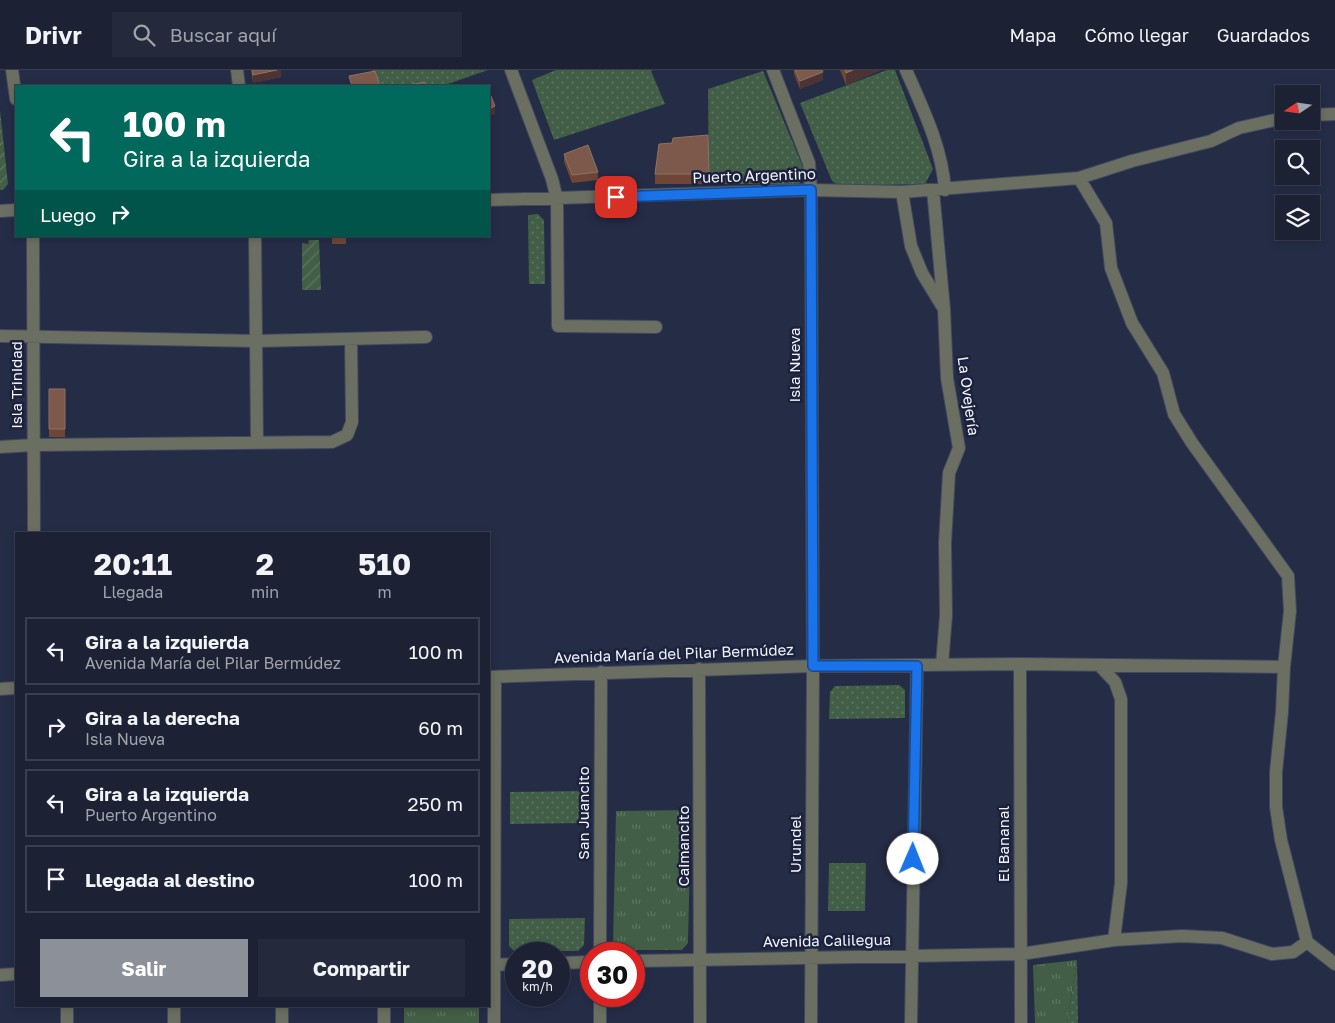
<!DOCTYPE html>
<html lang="es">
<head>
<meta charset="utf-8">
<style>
  :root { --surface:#1c2134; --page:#25293c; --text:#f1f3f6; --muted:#a0a3ac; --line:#3a3e4f; --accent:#8c9099 }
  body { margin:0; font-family:"Golos Text",sans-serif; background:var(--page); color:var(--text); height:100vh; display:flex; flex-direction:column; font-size:19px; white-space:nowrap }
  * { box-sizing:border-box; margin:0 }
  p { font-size:16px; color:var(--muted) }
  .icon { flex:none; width:28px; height:28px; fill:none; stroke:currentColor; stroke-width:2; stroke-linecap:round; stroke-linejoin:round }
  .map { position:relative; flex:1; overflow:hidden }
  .panel { position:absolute; left:15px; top:462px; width:475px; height:475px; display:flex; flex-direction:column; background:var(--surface); border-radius:0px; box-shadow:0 2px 8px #0003,0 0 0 1px var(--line) }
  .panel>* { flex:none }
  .hud { position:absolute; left:15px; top:15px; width:475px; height:152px; border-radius:0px; box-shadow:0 2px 8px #0003,0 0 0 1px var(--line); background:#00695c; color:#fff; overflow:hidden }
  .needle { width:32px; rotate:257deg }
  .buttons { position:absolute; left:1275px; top:15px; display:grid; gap:10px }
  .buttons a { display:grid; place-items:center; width:45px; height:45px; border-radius:0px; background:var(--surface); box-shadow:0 2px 8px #0003,0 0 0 1px var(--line); font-size:25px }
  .speed { position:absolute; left:505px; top:872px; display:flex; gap:10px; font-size:25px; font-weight:700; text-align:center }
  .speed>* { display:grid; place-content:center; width:65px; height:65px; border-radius:50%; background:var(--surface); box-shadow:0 2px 8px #0003,0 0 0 1px var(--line); line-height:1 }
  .speed small { font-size:12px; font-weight:400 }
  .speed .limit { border:8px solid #d22; background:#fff; color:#111 }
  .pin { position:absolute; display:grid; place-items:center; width:42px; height:42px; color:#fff; margin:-21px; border-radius:10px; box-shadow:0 2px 8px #0006 }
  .me { position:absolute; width:55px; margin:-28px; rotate:1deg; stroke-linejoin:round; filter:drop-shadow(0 0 4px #0008) }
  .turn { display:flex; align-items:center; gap:18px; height:105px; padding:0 25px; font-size:22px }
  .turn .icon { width:65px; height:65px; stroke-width:2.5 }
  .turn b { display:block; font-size:35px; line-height:42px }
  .then { display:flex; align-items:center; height:48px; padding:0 25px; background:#0003; gap:10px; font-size:19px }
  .eta { display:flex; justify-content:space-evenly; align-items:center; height:85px; text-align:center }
  .eta b { font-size:30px; font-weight:700; line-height:35px }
  .primary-button { display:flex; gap:10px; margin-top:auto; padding:10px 25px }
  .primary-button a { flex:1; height:58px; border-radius:0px; background:var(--accent); color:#fff; font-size:20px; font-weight:700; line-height:58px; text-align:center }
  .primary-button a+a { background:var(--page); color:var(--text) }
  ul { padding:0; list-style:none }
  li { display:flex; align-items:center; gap:15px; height:68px; margin:0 10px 8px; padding:0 15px; border:2px solid var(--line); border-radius:0px }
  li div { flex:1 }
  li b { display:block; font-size:19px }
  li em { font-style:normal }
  header { display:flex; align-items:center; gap:30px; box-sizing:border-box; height:70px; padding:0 25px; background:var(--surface); border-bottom:1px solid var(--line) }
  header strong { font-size:24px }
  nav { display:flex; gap:28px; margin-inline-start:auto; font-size:18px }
  .search { width:350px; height:45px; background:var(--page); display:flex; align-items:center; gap:12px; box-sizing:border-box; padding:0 18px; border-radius:0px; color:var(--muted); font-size:19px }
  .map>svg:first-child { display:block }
  .grass { fill:url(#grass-dots) }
  .park { fill:url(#park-tufts) }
  .garden { fill:url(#garden-furrows) }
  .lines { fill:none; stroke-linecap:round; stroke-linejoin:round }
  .minor-casing { stroke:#424860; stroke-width:14 }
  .minor { stroke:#6b6f61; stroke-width:12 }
  .wall { fill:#6f4635 }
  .shaded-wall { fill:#4b3433 }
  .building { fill:#7d594b; stroke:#8f7167 }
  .route-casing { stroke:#114b97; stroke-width:12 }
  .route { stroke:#1a73e8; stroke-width:9 }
  .labels { text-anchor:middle; stroke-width:5; stroke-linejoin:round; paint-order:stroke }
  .street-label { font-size:15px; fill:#f1f4ff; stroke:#1c223b }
</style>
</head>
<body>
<header>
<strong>Drivr</strong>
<div class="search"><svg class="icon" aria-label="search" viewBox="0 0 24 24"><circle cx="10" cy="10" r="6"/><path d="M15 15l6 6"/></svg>Buscar aquí</div>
<nav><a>Mapa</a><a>Cómo llegar</a><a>Guardados</a></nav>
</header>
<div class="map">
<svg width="1335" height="953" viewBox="0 0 1335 953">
  <defs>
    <pattern id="grass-dots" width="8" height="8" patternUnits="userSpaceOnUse" patternTransform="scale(1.25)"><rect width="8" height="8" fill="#425e46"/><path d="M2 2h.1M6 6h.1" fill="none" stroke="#5e7662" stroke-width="1.8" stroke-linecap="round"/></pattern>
    <pattern id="park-tufts" width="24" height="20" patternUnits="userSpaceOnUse" patternTransform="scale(1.25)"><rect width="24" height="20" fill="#425e46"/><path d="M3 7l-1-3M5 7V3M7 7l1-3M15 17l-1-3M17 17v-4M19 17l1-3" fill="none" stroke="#5e7662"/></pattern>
    <pattern id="garden-furrows" width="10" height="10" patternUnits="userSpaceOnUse" patternTransform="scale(1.25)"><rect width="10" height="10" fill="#425e46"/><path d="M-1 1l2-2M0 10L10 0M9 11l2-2" fill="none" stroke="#5e7662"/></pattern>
  </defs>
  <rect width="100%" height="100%" fill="#252c46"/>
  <!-- grass -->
  <path class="grass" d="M 372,0 L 488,0 L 442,16 L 378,16 Z
    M 556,0 L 653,0 L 651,1 L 665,34 L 554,70 L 532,10 Z
    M 887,0 L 895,0 L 933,99 L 925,114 L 840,116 L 832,111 L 800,33 Z
    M 763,1 L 805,102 L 799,114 L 709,114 L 708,19 Z
    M 538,144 L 544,150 L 545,214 L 529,214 L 528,145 Z
    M 899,615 L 905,620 L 905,648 L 829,649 L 830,622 L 835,616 Z
    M 585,721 L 585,753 L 510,754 L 510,722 Z
    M 829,793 L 866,793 L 865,841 L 828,841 Z
    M 585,848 L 584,875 L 578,881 L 514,881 L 509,876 L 509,849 Z
    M 1077,890 L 1078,953 L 1067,953 Z"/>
  <!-- park -->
  <path class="park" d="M 691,740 L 688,873 L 682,880 L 619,880 L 613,875 L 616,741 Z
    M 1077,890 L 1067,953 L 1035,953 L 1033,895 Z
    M 404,936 L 479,936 L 479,953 L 404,953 Z"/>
  <!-- garden -->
  <path class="garden" d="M 0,40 L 8,114 L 3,120 L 0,120 Z
    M 309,170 L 319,170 L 321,220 L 302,220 L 302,173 L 308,174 Z"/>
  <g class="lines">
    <defs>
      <path id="minor" d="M 12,0 L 16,29
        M 237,0 L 239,16
        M 511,0 L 552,109 L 557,129 L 558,256 L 656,257
        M 773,0 L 809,93 L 811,120 L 813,596 L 811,953
        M 906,0 C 923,39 942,77 945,120
        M 1311,45 L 1335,44
        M 1079,108 L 1106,153 L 1111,198 L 1132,253 L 1163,303 L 1174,344 L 1192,373 L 1288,506 L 1290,541 L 1284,597
        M 933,120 L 944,239 L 947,308 L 959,378 L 949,403 L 945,473 L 946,545 L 942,595
        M 902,122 L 911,176 L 922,203 L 942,236
        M 489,130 L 811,120 L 902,122 L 1079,108 L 1132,91 L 1211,71 L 1239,58 L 1284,48
        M 0,141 L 16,140
        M 33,166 L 34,464
        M 255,166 L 257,372
        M 0,266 L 257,271 L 426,267
        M 0,377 L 33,375 L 332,372 L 347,365 L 352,352 L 351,269
        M 1020,594 L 1021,953
        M 1099,595 L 1115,612 L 1121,629 L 1121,813 L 1114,870
        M 699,599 L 700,953
        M 489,607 L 813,596 L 1020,594 L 1284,597 L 1282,642 L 1276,702 L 1276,737 L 1281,770 L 1307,872
        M 0,619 L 16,618
        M 600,884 L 601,602
        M 634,891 L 1021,884 L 1114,870 L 1182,866 L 1222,868 L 1272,884 L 1293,882 L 1307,872 L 1335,894
        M 559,893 L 591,892
        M 489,895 L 516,894
        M 0,905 L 16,904
        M 67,936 L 67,953
        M 174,936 L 174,953
        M 384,936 L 384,953
        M 282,953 L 282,936
        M 494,953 L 495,607
        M 600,953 L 600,926
        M 911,953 L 917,596"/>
    </defs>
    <!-- minor casing -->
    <use href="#minor" class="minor-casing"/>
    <!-- minor -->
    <use href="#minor" class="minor"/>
  </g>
  <!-- wall -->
  <path class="wall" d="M 251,0 L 281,0 L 281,7 L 253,13 Z
    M 794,0 L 822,0 L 823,10 L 800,19 L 794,4 Z
    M 840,0 L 881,0 L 846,15 Z
    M 708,65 L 709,114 L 655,114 L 655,104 L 672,73 Z
    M 564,84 L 598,102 L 598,110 L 572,113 L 564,92 Z
    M 332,166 L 346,166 L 346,174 L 332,174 Z
    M 49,319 L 65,319 L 65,367 L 49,367 Z"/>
  <!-- shaded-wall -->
  <path class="shaded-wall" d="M 277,0 L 281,0 L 281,7 L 253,13 L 253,5 Z
    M 853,0 L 881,0 L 846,15 L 846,3 Z
    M 823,2 L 823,10 L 800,19 L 800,11 Z
    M 495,36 L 495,44 L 489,46 L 489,39 Z"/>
  <!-- building -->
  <path class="building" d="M 252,0 L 277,0 L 253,5 Z
    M 795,0 L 822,0 L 823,2 L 800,11 Z
    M 845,0 L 853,0 L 846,3 Z
    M 375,1 L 380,16 L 352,16 L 349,6 Z
    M 425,12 L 427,16 L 403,16 Z
    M 491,26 L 495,36 L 489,39 L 489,27 Z
    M 708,65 L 709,104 L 655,104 L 659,74 L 672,73 L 673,68 Z
    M 588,75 L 598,102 L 572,105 L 564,84 Z
    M 49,319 L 65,319 L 65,359 L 49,359 Z"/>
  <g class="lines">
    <defs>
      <path id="route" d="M 616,127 L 811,120 L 813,596 L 917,596 L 913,789"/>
    </defs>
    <!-- route casing -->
    <use href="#route" class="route-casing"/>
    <!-- route -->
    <use href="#route" class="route"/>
  </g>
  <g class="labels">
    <!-- street labels -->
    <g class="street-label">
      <text transform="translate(754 106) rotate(-2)" y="5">Puerto Argentino</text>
      <text transform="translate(795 295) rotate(-90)" y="5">Isla Nueva</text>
      <text transform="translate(17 315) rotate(-90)" y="5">Isla Trinidad</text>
      <text transform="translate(968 326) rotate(82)" y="5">La Ovejería</text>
      <text transform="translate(674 584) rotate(-2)" y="5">Avenida María del Pilar Bermúdez</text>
      <text transform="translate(584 743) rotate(-90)" y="5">San Juancito</text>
      <text transform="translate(796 774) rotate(-90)" y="5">Urundel</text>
      <text transform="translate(1004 774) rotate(-90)" y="5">El Bananal</text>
      <text transform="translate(684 776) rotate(-90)" y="5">Caimancito</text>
      <text transform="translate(827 871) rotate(-1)" y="5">Avenida Calilegua</text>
    </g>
  </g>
</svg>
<div class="buttons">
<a><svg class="needle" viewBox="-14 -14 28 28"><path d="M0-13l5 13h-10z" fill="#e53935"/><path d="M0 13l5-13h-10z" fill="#a0a3ac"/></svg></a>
<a><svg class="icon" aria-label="search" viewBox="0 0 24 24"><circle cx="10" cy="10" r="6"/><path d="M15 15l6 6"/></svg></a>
<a><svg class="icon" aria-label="layers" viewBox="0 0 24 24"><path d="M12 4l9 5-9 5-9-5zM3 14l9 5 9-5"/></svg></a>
</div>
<div class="speed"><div>20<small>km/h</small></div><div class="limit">30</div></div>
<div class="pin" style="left:616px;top:127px;background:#d93025"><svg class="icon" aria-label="arrive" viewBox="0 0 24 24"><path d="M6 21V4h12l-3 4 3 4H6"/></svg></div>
<svg class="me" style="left:913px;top:789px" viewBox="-20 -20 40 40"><circle r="19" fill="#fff"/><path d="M0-13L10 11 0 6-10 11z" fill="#1a73e8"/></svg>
<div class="hud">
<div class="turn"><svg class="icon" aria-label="left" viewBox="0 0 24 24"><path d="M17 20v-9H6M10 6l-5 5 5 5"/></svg><div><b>100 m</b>Gira a la izquierda</div></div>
<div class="then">Luego<svg class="icon" aria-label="right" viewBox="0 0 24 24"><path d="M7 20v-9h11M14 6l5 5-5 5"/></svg></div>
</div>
<section class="panel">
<div class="eta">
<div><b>20:11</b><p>Llegada</p></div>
<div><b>2</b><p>min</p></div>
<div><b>510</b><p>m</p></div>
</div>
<ul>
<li><svg class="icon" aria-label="left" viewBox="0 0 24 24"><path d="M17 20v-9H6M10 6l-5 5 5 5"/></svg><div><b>Gira a la izquierda</b><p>Avenida María del Pilar Bermúdez</p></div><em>100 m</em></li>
<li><svg class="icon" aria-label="right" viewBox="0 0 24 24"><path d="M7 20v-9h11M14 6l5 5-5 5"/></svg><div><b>Gira a la derecha</b><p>Isla Nueva</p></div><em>60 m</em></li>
<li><svg class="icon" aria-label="left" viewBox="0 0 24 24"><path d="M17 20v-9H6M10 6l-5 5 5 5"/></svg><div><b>Gira a la izquierda</b><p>Puerto Argentino</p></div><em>250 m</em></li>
<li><svg class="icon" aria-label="arrive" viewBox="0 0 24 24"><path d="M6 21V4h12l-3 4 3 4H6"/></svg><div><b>Llegada al destino</b></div><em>100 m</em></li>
</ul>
<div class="primary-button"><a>Salir</a><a>Compartir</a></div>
</section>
</div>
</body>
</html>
